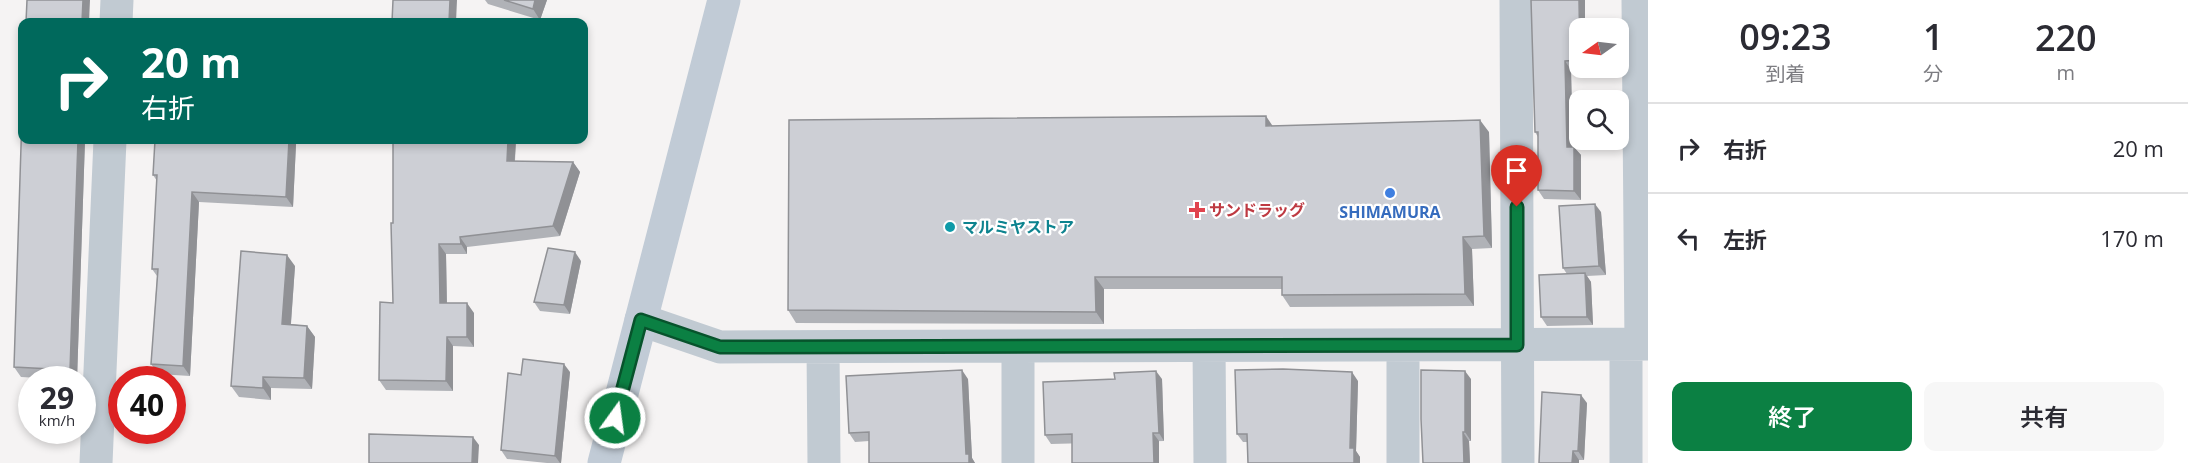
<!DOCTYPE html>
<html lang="ja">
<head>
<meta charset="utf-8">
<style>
  :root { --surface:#fff; --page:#f7f7f7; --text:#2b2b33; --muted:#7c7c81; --line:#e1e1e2; --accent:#0b8043 }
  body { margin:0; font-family:"Open Sans","Noto Sans JP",sans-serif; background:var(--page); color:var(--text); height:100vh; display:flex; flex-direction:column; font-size:22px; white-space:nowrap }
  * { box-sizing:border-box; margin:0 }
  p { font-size:20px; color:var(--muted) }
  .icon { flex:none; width:33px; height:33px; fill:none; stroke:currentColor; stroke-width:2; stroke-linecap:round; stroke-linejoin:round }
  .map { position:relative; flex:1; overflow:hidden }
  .drawer { display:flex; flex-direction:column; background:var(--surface); width:540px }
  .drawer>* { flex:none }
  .top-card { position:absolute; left:18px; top:18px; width:570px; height:126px; border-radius:12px; box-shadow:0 3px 9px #0003; background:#00695c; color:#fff; overflow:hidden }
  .needle { width:39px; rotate:256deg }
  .tools { position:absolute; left:1569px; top:18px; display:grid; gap:12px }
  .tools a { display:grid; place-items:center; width:60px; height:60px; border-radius:12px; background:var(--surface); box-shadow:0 3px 9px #0003; font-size:30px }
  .speed { position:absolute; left:18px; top:366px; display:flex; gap:12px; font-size:30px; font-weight:700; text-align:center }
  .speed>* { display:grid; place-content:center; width:78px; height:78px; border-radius:50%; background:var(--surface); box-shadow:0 3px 9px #0003; line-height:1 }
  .speed small { font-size:15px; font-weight:400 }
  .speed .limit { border:9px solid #d22; background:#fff; color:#111 }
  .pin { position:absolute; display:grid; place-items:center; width:51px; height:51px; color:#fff; margin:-62px -26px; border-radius:50% 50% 50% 0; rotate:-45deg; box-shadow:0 0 6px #0007 }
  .pin .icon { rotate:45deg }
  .me { position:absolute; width:66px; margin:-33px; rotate:14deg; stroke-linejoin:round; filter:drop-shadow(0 0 4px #0008) }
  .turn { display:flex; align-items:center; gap:21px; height:126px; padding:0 24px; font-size:27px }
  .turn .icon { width:78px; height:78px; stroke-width:2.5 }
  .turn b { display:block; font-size:42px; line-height:51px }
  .eta { display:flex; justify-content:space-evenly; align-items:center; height:102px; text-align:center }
  .eta b { font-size:36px; font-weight:600; line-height:42px }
  .button { display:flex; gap:12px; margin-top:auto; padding:12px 24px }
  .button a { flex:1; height:69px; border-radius:12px; background:var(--accent); color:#fff; font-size:24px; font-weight:600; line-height:69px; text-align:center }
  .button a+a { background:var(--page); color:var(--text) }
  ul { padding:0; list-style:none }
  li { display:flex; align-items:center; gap:18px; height:90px; padding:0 24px; border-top:2px solid var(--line) }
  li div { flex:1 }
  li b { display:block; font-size:22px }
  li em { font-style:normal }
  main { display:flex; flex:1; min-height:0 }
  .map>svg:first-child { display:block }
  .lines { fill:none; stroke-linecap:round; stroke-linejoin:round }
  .street { stroke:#c1cad2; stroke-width:33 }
  .secondary { stroke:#c1cbd6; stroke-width:33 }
  .wall { fill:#b0b2b7 }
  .shaded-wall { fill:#909195 }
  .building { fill:#cdcfd5; stroke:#909195; stroke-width:1.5 }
  .route-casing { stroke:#07532c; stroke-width:15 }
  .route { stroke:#0b8043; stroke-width:10 }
  .shop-dot { fill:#3f7fe0; stroke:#fff; stroke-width:2 }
  .health-dot { fill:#e0444e; stroke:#fff; stroke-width:2 }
  .culture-dot { fill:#0f9aa8; stroke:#fff; stroke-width:2 }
  .labels { text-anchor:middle; stroke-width:4.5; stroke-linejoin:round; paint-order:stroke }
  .health-label { font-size:16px; font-weight:bold; fill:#be3a42; stroke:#fff; text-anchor:start }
  .shop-label { font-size:16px; font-weight:bold; fill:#366cbe; stroke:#fff }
  .culture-label { font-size:16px; font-weight:bold; fill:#0d838f; stroke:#fff; text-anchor:start }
</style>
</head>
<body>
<main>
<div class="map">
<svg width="1648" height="463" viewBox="0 0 1648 463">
  <rect width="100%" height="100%" fill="#f5f3f3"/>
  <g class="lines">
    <!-- street -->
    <path class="street" d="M 1516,0 L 1518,463
      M 1638,0 L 1641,344
      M 116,22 L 117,0
      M 641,320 L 720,347 L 1648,344
      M 1626,344 L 1626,463
      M 1209,346 L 1210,463
      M 823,347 L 824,463
      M 1018,347 L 1018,463
      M 96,463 L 110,140
      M 1403,463 L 1403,345"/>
    <!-- secondary -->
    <path class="secondary" d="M 604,463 L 724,0"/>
  </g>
  <!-- wall -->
  <path class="wall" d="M 485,0 L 547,0 L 540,20 L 488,4 Z
    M 1531,0 L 1585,0 L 1585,28 L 1580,28 L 1580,68 L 1586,68 L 1586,69 L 1571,70 L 1573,147 L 1581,155 L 1581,200 L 1544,199 L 1538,190 L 1538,137 L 1535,132 Z
    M 1273,126 L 1489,132 L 1492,248 L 1472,249 L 1474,306 L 1290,307 L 1282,295 L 1282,289 L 1104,289 L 1104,324 L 796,323 L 788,310 Z
    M 22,140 L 85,140 L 77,380 L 21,377 L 14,367 Z
    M 155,140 L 293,140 L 296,144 L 293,207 L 199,202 L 190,376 L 158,374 L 151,364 L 157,276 L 152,269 L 157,181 L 153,175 Z
    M 516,140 L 515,161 L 573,162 L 580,172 L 560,236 L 467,247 L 467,254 L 446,254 L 447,303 L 474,313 L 474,347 L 453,346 L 453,391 L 386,390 L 379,380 L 393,303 L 393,223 Z
    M 1601,212 L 1606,275 L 1587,276 L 1591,282 L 1593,325 L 1547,326 L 1541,317 L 1567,274 L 1563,268 Z
    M 581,261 L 570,314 L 540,311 L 534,302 Z
    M 295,266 L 291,324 L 307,326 L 315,337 L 312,389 L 271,388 L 271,400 L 239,397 L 231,386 Z
    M 570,372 L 561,463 L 547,463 L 507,459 L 501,450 L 521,375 Z
    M 968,379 L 972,458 L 975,463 L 869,463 L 869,441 L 855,442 L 849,433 Z
    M 1162,379 L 1164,441 L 1051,444 L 1045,435 Z
    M 1471,379 L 1471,441 L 1469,441 L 1470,463 L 1423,463 Z
    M 1358,381 L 1356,451 L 1360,457 L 1360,463 L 1248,463 L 1247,442 L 1243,442 L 1237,434 Z
    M 1587,403 L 1584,460 L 1579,460 L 1579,463 L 1539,463 Z"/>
  <!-- shaded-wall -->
  <path class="shaded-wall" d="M 83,0 L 90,0 L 89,22 L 82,22 Z
    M 450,0 L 457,0 L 456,22 L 449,22 Z
    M 535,0 L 547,0 L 540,20 L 533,9 Z
    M 1579,0 L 1585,0 L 1585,28 L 1580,28 Z
    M 1565,61 L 1571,70 L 1573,155 L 1567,147 Z
    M 1266,116 L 1274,128 L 1266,126 Z
    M 1480,120 L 1489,132 L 1492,248 L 1484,236 Z
    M 78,140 L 85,140 L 77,380 L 70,370 Z
    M 289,140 L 293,140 L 296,144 L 293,207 L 286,197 Z
    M 508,140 L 516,140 L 514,171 L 507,161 Z
    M 1574,147 L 1581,155 L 1581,200 L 1574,191 Z
    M 573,162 L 580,172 L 560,236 L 553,226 Z
    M 192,192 L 199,202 L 190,376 L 183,366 Z
    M 1595,204 L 1601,212 L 1606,275 L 1599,266 Z
    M 460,237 L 467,247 L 467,254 L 461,244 Z
    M 1463,237 L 1472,249 L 1474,306 L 1465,294 Z
    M 439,244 L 446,254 L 447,313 L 440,303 Z
    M 575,252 L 581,261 L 570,314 L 564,305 Z
    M 287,255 L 295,266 L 290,335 L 282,324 Z
    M 1585,273 L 1591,282 L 1593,325 L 1587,317 Z
    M 1095,277 L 1104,289 L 1104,324 L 1096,312 Z
    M 467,303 L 474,313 L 474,347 L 467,337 Z
    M 307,326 L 315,337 L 312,389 L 304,378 Z
    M 447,337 L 453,346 L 453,391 L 446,381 Z
    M 564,364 L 570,372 L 561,463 L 560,463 L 555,456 Z
    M 962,370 L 968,379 L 972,458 L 975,463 L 969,463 L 966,454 Z
    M 1156,371 L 1162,379 L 1164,441 L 1159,433 Z
    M 1465,371 L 1471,379 L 1471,441 L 1465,432 Z
    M 1352,372 L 1358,381 L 1356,451 L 1360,457 L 1360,463 L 1354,463 L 1350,448 Z
    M 263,377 L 271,388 L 271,400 L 263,388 Z
    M 1581,395 L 1587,403 L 1584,460 L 1578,451 Z
    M 1463,432 L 1469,441 L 1470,463 L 1464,463 Z
    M 1153,433 L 1159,441 L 1159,463 L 1154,463 Z
    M 473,437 L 479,445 L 478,463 L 472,463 Z
    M 1573,451 L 1579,460 L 1579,463 L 1572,463 Z"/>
  <!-- building -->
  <path class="building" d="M 27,0 L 83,0 L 82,22 L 26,22 Z
    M 393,0 L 450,0 L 449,22 L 392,22 Z
    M 504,0 L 535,0 L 533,9 Z
    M 1531,0 L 1579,0 L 1580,60 L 1565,61 L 1567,147 L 1574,147 L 1574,191 L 1538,190 L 1538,132 L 1535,132 Z
    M 22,115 L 22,140 L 78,140 L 70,370 L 14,367 Z
    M 1266,116 L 1266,126 L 1480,120 L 1484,236 L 1463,237 L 1465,294 L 1282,295 L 1282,277 L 1095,277 L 1096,312 L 788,310 L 789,120 Z
    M 155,140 L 289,140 L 286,197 L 192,192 L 183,366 L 151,364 L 158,269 L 152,269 L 157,175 L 153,175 Z
    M 393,140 L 508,140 L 507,161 L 573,162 L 553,226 L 460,237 L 461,244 L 439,244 L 440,303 L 467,303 L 467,337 L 447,337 L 446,381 L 379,380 L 380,302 L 393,303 L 391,223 L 393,223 Z
    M 1595,204 L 1599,266 L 1563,268 L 1559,206 Z
    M 548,248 L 575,252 L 564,305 L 534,302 Z
    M 241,251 L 287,255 L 282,324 L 307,326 L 304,378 L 263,377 L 263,388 L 231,386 Z
    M 1585,273 L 1587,317 L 1541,317 L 1539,275 Z
    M 523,359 L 564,364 L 555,456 L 501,450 L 508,373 L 521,375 Z
    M 1283,369 L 1352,372 L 1350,448 L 1354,448 L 1354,463 L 1248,463 L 1247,434 L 1237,434 L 1235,370 Z
    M 962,370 L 966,454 L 969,454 L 969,463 L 869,463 L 869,432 L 849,433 L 846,376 Z
    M 1421,370 L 1465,371 L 1465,432 L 1463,432 L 1464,463 L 1423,463 L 1421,419 Z
    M 1156,371 L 1159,433 L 1153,433 L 1154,463 L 1072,463 L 1072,434 L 1045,435 L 1043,382 L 1115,379 L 1114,373 Z
    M 1542,392 L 1581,395 L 1578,451 L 1573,451 L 1572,463 L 1539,463 Z
    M 369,434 L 473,437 L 472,463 L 369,463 Z"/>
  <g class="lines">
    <defs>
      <path id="route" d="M 615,418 L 641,320 L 720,347 L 1517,345 L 1517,207"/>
    </defs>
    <!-- route casing -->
    <use href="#route" class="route-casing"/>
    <!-- route -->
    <use href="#route" class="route"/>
  </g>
  <!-- markers -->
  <circle class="shop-dot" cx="1390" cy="193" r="6"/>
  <path class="health-dot" d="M1194 201h6v6h6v6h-6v6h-6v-6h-6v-6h6z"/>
  <circle class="culture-dot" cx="950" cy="227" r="6"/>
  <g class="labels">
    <!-- health labels -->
    <g class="health-label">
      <text x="1209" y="216">サンドラッグ</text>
    </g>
    <!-- shop labels -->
    <g class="shop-label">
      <text x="1390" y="218">SHIMAMURA</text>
    </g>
    <!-- culture labels -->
    <g class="culture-label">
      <text x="962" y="233">マルミヤストア</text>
    </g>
  </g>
</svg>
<div class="tools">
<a><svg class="needle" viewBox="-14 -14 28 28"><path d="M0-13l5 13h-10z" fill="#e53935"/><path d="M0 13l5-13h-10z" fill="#7c7c81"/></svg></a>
<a><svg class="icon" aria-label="search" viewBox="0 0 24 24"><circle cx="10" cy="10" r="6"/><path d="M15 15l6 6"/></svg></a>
</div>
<div class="speed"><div>29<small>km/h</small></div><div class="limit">40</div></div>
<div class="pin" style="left:1517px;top:207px;background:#d93025"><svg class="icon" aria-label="arrive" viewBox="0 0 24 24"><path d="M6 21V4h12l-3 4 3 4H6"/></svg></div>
<svg class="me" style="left:615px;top:418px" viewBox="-20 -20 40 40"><circle r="17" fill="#0b8043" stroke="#fff" stroke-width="3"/><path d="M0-11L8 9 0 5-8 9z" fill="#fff"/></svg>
<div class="top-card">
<div class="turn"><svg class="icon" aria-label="right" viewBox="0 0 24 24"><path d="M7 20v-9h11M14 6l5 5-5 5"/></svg><div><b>20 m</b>右折</div></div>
</div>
</div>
<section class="drawer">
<div class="eta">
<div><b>09:23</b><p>到着</p></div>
<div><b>1</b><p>分</p></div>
<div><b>220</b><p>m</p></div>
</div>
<ul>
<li><svg class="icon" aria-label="right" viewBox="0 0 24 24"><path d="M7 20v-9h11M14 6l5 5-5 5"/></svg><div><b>右折</b></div><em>20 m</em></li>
<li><svg class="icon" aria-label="left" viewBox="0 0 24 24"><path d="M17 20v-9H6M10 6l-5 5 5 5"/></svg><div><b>左折</b></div><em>170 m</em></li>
</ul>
<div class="button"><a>終了</a><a>共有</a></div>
</section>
</main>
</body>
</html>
